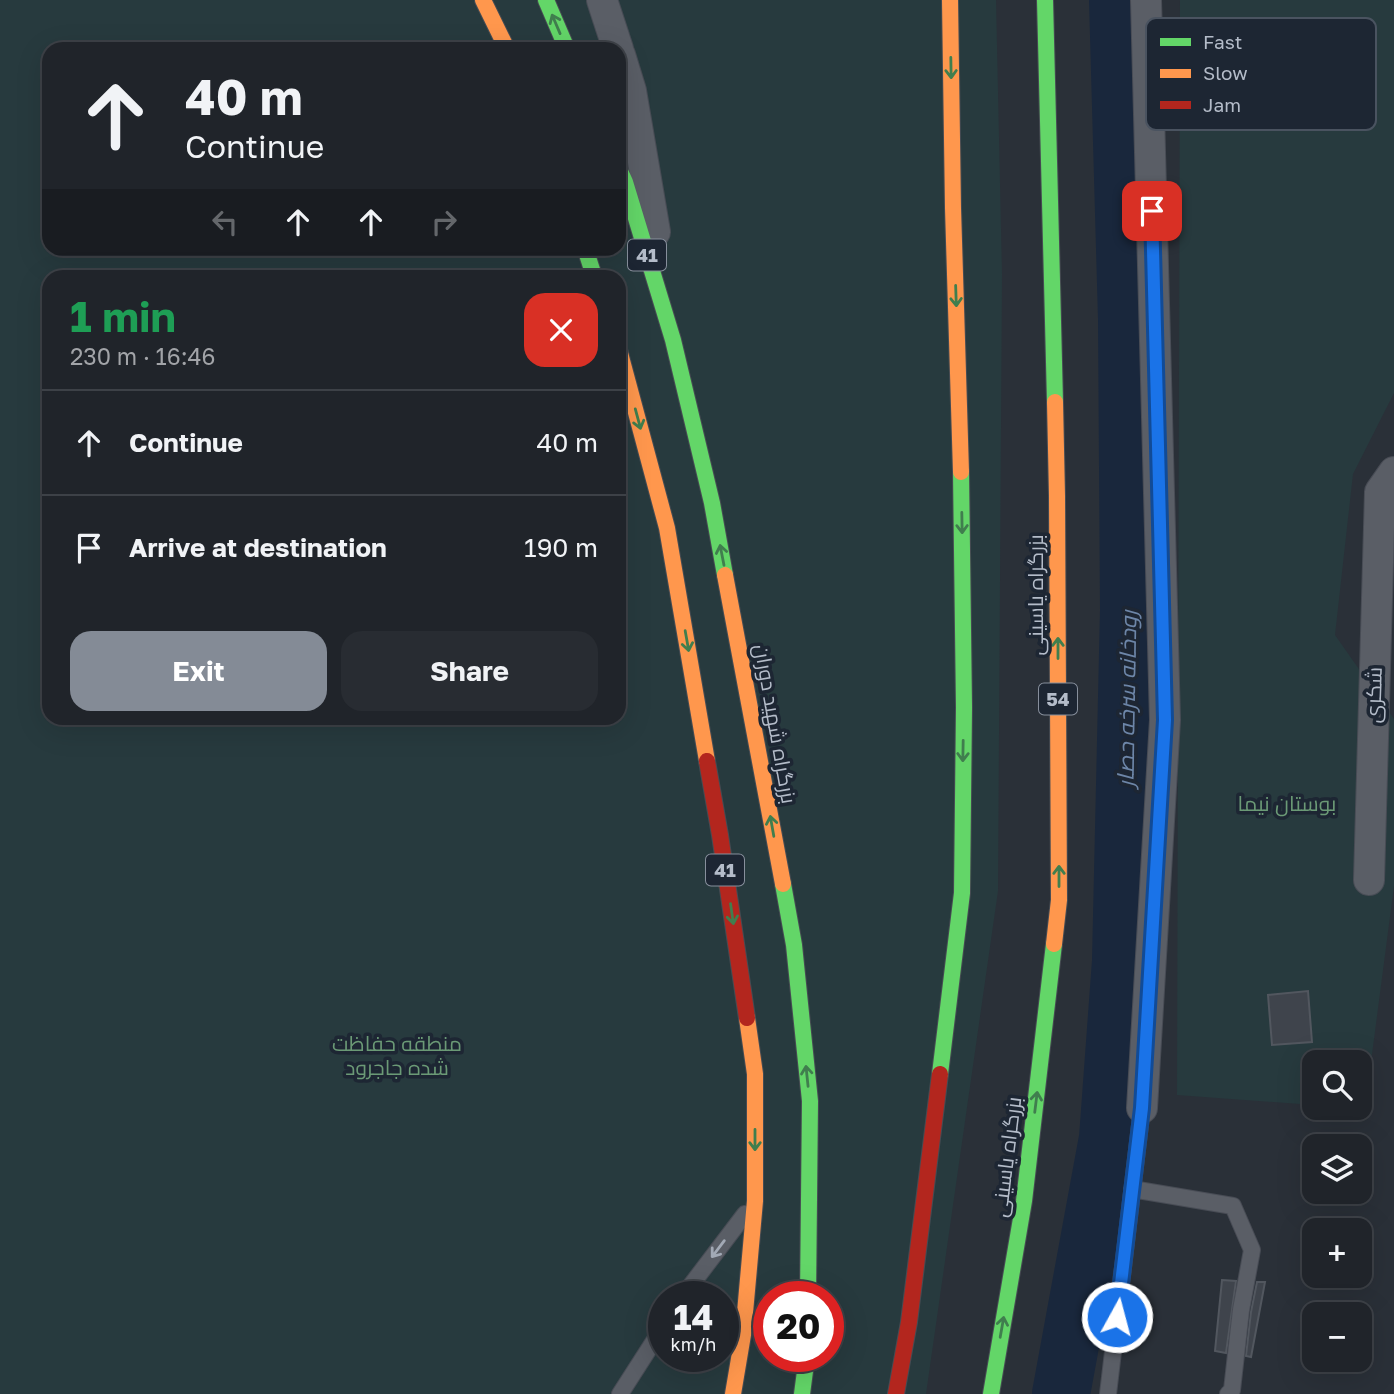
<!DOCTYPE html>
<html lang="en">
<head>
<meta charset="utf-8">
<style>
  :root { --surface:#20242a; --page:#282c32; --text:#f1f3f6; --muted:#a2a4a8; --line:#3d4147; --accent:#848b96 }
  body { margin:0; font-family:"Golos Text",Cairo,sans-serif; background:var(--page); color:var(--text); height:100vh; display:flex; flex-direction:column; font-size:26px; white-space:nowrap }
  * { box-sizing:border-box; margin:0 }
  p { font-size:23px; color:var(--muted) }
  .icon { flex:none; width:38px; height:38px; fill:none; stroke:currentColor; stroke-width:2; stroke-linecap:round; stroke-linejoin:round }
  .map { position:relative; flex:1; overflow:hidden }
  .sheet { position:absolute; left:42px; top:270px; width:584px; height:455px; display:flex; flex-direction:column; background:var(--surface); border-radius:21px; box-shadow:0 7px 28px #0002,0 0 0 2px var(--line) }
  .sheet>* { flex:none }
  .guide { position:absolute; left:42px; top:42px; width:584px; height:214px; border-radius:21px; box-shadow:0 7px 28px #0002,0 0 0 2px var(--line); background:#20242a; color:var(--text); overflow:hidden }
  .controls { position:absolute; left:1302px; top:1050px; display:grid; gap:14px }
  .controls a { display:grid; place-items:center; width:70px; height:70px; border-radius:14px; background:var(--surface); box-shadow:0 7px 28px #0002,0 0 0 2px var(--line); font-size:35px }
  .speed { position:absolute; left:648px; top:1281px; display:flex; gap:14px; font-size:35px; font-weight:700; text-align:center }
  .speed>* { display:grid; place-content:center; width:91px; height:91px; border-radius:50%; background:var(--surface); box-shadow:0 7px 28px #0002,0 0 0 2px var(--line); line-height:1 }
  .speed small { font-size:18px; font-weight:400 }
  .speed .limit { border:10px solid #d22; background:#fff; color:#111 }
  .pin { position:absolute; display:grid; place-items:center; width:60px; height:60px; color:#fff; margin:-30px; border-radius:14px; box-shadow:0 4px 10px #0006 }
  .me { position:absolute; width:77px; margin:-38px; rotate:7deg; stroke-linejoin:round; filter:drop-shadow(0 0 5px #0008) }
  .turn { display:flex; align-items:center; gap:24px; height:147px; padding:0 28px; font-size:32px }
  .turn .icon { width:91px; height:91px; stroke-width:2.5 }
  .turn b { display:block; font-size:49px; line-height:60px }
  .lanes { display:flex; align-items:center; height:66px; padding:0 28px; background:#0003; justify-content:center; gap:35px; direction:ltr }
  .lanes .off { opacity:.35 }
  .round { display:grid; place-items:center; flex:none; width:74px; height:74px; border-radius:21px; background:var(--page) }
  .head { display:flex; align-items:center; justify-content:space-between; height:119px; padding:0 28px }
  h1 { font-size:42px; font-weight:700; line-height:52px; color:#1e9e55 }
  .button { display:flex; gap:14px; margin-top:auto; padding:14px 28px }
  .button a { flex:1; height:80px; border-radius:21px; background:var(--accent); color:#fff; font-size:28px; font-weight:700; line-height:80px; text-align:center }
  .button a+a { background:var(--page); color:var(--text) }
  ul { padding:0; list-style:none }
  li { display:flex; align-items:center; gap:21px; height:105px; padding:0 28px; border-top:2px solid var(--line) }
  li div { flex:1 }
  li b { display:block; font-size:26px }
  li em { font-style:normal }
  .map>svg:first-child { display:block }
  .green { fill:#273a3e; fill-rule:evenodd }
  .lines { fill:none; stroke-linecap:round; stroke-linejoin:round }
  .river { stroke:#19273c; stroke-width:58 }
  .building { fill:#3f444c; stroke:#52575f; stroke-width:2 }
  .lane-casing { stroke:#484c55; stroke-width:18 }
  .street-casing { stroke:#484c55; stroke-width:32 }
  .fast-casing { stroke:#474c53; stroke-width:18 }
  .slow-casing { stroke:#474c53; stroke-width:18 }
  .jam-casing { stroke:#474c53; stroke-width:18 }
  .lane { stroke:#5a5e66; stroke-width:16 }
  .street { stroke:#5a5e66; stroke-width:30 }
  .fast { stroke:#63d668; stroke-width:16 }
  .slow { stroke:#ff974d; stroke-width:16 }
  .jam { stroke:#b3261e; stroke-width:16 }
  .oneway { stroke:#407e4e }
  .oneway2 { stroke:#a2a9b5 }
  .route-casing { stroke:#114b97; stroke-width:18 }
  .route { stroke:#1a73e8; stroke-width:12 }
  .labels { text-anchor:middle; stroke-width:7; stroke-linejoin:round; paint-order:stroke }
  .shield { fill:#1d2633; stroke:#878f9c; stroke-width:2 }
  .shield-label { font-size:19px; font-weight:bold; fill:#b4bcc9 }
  .street-label { font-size:21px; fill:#b4bcc9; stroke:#1d2633 }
  .park-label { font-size:21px; fill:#6b9a76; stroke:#1d2633 }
  .water-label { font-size:23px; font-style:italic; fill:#6d86a8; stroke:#1d2633 }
  .key { fill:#1d2633; stroke:#4a5360; stroke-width:2 }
  .key-label { font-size:19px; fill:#b4bcc9 }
</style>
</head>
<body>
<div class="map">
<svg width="1394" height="1394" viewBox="0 0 1394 1394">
  <rect width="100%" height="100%" fill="#2a3038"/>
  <!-- green -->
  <path class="green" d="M 0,0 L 996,0 L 1002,274 L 998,891 L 926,1394 L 0,1394 ZM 49,49 L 620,49 L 620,248 L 49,248 ZM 49,276 L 620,276 L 620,718 L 49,718 ZM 663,1297 L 723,1297 L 723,1356 L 663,1356 ZM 768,1297 L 828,1297 L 828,1356 L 768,1356 Z
    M 1180,0 L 1394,0 L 1394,393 L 1353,474 L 1335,635 L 1394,719 L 1394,886 L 1365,1108 L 1358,1108 L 1360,1108 L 1360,1062 L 1314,1062 L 1314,1105 L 1177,1095 Z"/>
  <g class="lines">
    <!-- river -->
    <path class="river" d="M 1061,1394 L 1108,1138 L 1121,961 L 1129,610 L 1127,319 L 1118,0"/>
  </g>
  <!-- building -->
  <path class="building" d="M 1308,991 L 1312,1042 L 1272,1045 L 1268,995 Z
    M 1222,1280 L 1236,1281 L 1226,1353 L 1215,1351 Z
    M 1257,1282 L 1265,1282 L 1251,1357 L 1246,1356 L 1251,1312 Z"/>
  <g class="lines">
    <defs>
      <path id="lane" d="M 1132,1189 L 1233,1206 L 1252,1250 L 1241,1310 L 1232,1390 L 1228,1394
        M 682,1297 L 745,1214
        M 620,1394 L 663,1327
        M 1108,1394 L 1142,1108"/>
      <path id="street" d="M 602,0 L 618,49
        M 620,55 L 631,91 L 655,232
        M 1369,880 L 1380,492 L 1394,472
        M 1142,1108 L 1165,720 L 1146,0"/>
      <path id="fast" d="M 546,0 L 567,49
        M 1045,0 L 1055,402
        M 620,171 L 625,182 L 673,340 L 712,503 L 725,575
        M 585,248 L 594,276
        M 783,884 L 794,945 L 810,1101 L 808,1297
        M 940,1074 L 962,893 L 964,707 L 961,472
        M 802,1394 L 807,1356
        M 991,1394 L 1024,1201 L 1054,944"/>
      <path id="slow" d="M 483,0 L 507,49
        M 950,0 L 953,208 L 961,472
        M 620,353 L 667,528 L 707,761
        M 725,575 L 783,884
        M 1054,944 L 1059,900 L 1057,496 L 1055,402
        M 733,1394 L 743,1335 L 755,1201 L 755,1074 L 747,1018"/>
      <path id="jam" d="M 707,761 L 720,835 L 747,1018
        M 896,1394 L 909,1322 L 940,1074"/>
    </defs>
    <!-- lane casing -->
    <use href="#lane" class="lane-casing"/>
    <!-- street casing -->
    <use href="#street" class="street-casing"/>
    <!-- fast casing -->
    <use href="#fast" class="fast-casing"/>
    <!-- slow casing -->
    <use href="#slow" class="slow-casing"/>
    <!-- jam casing -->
    <use href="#jam" class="jam-casing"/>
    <!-- lane -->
    <use href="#lane" class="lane"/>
    <!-- street -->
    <use href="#street" class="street"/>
    <!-- fast -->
    <use href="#fast" class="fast"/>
    <!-- slow -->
    <use href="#slow" class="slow"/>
    <!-- jam -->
    <use href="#jam" class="jam"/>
  </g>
  <!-- one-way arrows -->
  <defs><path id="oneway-shaft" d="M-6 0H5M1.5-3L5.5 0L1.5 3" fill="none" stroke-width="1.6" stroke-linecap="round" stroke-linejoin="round" transform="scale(1.75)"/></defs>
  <g class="oneway">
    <use href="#oneway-shaft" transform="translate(556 24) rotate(-113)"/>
    <use href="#oneway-shaft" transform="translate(951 68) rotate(89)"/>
    <use href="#oneway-shaft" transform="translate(956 296) rotate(88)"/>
    <use href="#oneway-shaft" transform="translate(638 419) rotate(75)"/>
    <use href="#oneway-shaft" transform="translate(962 523) rotate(89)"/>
    <use href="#oneway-shaft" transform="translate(722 555) rotate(-101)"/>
    <use href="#oneway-shaft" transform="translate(687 641) rotate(80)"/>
    <use href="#oneway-shaft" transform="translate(1058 648) rotate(-90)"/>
    <use href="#oneway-shaft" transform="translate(963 751) rotate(91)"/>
    <use href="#oneway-shaft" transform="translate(772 826) rotate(-100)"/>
    <use href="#oneway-shaft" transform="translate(1059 876) rotate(-90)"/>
    <use href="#oneway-shaft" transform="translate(732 914) rotate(82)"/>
    <use href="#oneway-shaft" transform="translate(807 1076) rotate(-96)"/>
    <use href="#oneway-shaft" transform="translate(1036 1102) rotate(-83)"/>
    <use href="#oneway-shaft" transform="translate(755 1140) rotate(90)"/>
    <use href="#oneway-shaft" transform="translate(1002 1327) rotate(-80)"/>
  </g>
  <use class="oneway2" href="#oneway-shaft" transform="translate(718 1249) rotate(127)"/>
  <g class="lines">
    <defs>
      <path id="route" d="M 1117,1317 L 1142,1108 L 1165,720 L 1152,211"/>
    </defs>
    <!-- route casing -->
    <use href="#route" class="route-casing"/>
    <!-- route -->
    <use href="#route" class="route"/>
  </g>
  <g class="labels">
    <!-- shield labels -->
    <g class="shield">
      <rect x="628" y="239.5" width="38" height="31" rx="5"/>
      <rect x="1039" y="683.5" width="38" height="31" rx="5"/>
      <rect x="706" y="854.5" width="38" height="31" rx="5"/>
    </g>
    <g class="shield-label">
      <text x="647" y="262">41</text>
      <text x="1058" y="706">54</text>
      <text x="725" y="877">41</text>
    </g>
    <!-- street labels -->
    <g class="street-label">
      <text transform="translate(1036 595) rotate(-90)" y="7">بزرگراه یاسینی</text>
      <text transform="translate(1374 695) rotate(-88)" y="7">شکری</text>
      <text transform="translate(775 724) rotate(80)" y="7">بزرگراه شهید دوران</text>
      <text transform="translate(1007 1157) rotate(-83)" y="7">بزرگراه یاسینی</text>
    </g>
    <!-- park labels -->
    <g class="park-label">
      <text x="1287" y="811">بوستان نیما</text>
      <text x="397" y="1051">منطقه حفاظت<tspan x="397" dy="24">شده جاجرود</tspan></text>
    </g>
    <!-- water labels -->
    <g class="water-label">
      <text transform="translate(1127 699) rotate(-89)" y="8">رودخانه سرخه حصار</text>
    </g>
  </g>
  <!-- legend -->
  <rect x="1146" y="18" width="230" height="112" rx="10" class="key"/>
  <rect x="1160" y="38" width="31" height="8" fill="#63d668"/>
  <rect x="1160" y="69" width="31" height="9" fill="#ff974d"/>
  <rect x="1160" y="101" width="31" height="8" fill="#b3261e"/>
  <g class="key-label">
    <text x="1203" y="49">Fast</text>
    <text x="1203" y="80">Slow</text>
    <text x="1203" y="112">Jam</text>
  </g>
</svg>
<div class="controls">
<a><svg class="icon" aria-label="search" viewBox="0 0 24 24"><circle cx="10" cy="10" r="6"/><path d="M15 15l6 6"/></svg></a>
<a><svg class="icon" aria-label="layers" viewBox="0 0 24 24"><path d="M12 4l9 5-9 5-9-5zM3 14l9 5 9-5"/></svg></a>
<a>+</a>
<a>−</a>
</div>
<div class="speed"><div>14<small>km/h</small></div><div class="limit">20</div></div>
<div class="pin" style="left:1152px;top:211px;background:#d93025"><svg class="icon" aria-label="arrive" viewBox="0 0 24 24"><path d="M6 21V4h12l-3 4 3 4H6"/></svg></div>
<svg class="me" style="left:1117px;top:1317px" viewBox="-20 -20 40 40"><circle r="17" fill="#1a73e8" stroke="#fff" stroke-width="3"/><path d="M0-11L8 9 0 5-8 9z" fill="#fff"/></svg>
<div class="guide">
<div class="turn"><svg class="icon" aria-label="ahead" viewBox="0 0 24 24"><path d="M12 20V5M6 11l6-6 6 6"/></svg><div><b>40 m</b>Continue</div></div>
<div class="lanes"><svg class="icon off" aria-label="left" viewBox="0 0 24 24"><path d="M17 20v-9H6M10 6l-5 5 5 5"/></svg><svg class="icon" aria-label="ahead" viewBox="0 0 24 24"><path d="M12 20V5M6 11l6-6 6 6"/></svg><svg class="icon" aria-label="ahead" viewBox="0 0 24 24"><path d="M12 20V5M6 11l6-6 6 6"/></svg><svg class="icon off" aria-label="right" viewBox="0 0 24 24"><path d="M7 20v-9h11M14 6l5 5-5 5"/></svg></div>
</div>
<section class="sheet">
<div class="head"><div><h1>1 min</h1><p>230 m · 16:46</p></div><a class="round" style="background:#d93025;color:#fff"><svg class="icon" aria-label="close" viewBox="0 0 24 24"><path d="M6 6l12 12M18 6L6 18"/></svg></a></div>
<ul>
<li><svg class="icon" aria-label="ahead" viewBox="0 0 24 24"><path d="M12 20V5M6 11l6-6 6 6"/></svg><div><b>Continue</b></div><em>40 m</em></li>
<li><svg class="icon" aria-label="arrive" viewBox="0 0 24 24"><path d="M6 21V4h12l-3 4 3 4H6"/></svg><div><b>Arrive at destination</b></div><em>190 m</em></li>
</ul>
<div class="button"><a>Exit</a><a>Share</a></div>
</section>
</div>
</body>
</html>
